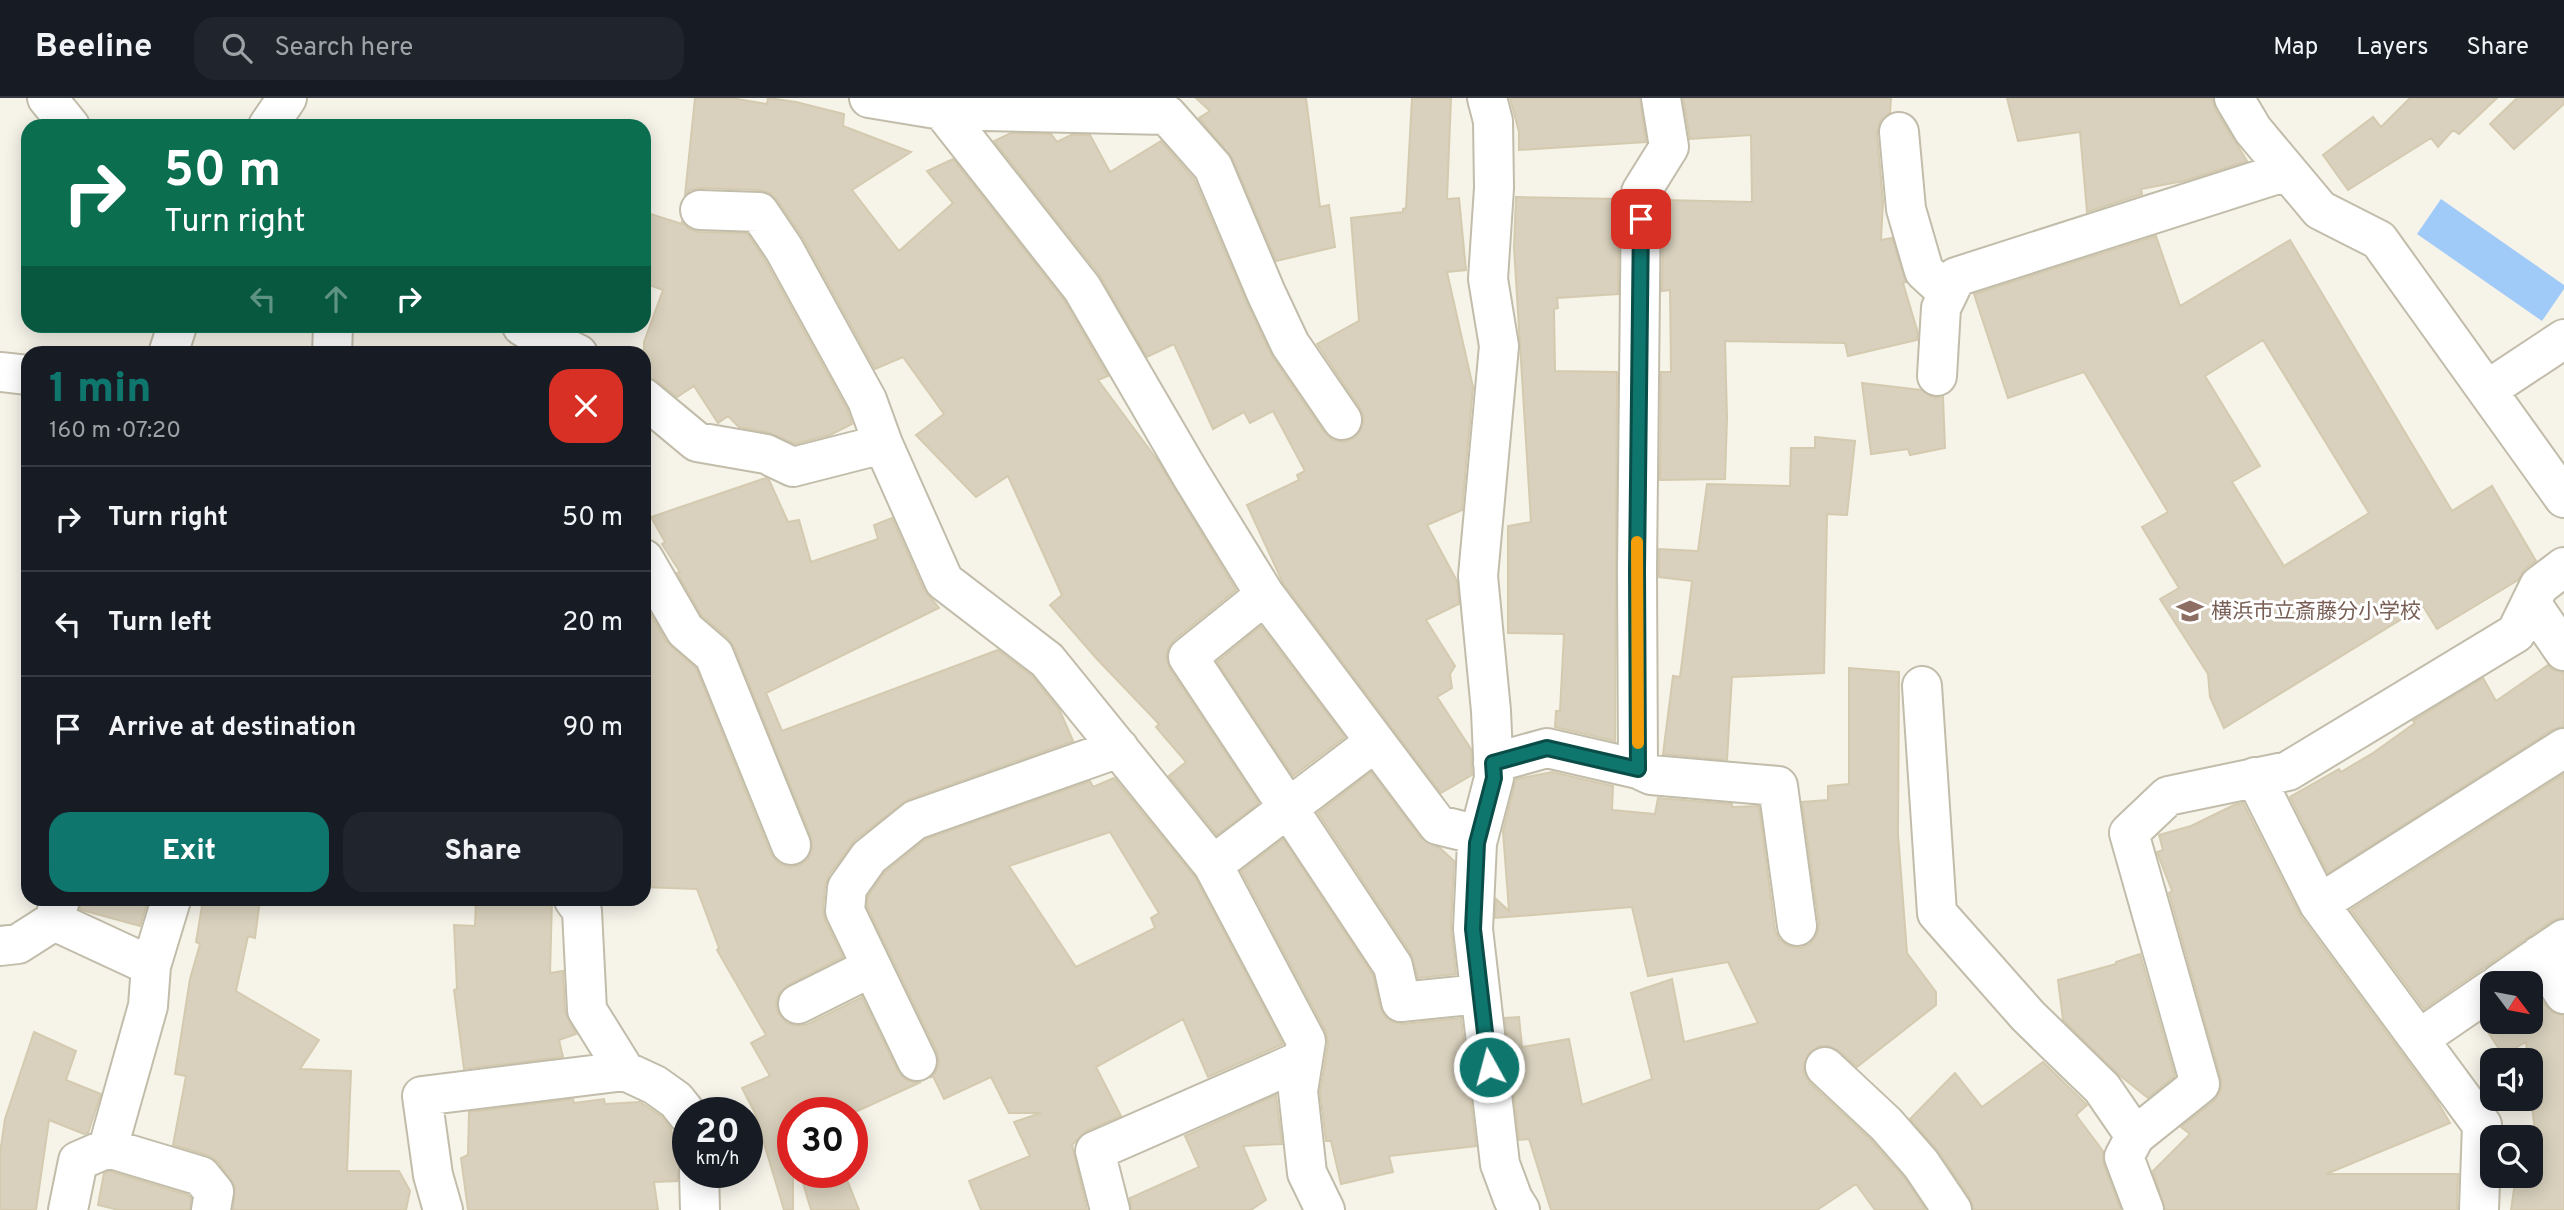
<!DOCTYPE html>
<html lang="en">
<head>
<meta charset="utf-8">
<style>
  :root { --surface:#171b24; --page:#20242c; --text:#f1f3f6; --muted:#9ea1a6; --line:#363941; --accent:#0f766e }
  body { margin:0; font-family:Overpass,"Noto Sans JP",sans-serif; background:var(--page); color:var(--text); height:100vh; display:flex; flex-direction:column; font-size:26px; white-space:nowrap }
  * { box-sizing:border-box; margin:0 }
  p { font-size:23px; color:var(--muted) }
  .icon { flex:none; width:38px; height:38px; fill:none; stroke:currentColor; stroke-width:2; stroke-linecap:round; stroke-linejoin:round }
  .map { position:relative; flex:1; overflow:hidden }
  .drawer { position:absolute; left:21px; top:248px; width:630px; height:560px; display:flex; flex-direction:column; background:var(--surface); border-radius:21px; box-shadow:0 4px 18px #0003 }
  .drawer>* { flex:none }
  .banner { position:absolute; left:21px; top:21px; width:630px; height:214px; border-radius:21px; box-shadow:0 4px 18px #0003; background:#0b6e4f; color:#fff; overflow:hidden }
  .needle { width:46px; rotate:122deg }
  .buttons { position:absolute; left:2480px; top:873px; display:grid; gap:14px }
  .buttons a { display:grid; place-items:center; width:63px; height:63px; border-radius:14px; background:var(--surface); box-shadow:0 4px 18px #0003; font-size:35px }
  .speed { position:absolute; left:672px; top:999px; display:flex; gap:14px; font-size:35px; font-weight:700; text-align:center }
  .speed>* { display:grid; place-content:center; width:91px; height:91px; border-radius:50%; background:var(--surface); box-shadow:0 4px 18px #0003; line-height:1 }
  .speed small { font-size:18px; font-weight:400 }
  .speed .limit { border:10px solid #d22; background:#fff; color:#111 }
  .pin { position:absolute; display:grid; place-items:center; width:60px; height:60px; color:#fff; margin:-30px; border-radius:14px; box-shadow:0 4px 10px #0006 }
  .me { position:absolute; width:77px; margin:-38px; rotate:353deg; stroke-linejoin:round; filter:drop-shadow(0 0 5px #0008) }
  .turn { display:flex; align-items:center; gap:24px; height:147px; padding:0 28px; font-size:32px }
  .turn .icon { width:91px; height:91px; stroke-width:2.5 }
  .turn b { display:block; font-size:49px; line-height:60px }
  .lanes { display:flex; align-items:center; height:66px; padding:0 28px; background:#0003; justify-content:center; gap:35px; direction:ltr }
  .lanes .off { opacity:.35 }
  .round { display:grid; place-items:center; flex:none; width:74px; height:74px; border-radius:21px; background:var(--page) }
  .head { display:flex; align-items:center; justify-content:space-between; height:119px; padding:0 28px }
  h1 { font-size:42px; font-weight:800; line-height:52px; color:var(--accent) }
  .action { display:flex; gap:14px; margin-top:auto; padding:14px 28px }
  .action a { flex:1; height:80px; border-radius:21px; background:var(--accent); color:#fff; font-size:28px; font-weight:800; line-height:80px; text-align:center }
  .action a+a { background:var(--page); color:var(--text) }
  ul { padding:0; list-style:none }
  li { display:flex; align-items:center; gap:21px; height:105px; padding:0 28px; border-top:2px solid var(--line) }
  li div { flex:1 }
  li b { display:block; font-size:26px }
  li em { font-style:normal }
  header { display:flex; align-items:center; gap:42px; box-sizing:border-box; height:98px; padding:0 35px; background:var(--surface); border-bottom:2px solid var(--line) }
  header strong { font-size:33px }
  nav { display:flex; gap:38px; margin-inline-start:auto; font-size:24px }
  .search { width:490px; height:63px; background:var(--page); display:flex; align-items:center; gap:18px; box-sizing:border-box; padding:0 24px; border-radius:21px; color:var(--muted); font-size:26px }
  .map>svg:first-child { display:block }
  .water { fill:#a0caf7 }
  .building { fill:#d9d1bd; stroke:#d4caaf; stroke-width:2; fill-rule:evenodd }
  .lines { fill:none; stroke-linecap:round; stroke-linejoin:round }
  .minor-casing { stroke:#c2bdaa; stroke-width:42 }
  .minor { stroke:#fff; stroke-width:38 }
  .route-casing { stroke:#0a4d48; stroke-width:18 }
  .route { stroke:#0f766e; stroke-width:12 }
  .slow { stroke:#f59e0b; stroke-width:12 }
  .labels { text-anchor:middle; stroke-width:6; stroke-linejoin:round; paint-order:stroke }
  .education-label { font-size:21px; fill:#785e54; stroke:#fff; text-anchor:start }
</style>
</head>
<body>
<header>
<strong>Beeline</strong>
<div class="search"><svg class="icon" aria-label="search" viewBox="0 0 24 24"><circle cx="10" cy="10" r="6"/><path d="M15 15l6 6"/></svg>Search here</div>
<nav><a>Map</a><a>Layers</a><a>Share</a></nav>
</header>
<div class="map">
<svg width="2564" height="1112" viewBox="0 0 2564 1112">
  <rect width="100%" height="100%" fill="#f6f3e9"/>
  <!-- water -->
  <path class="water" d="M 2441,101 L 2564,187 L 2564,191 L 2542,223 L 2417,136 Z"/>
  <!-- building -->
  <path class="building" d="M 695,0 L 731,0 L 767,6 L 768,0 L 796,4 L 844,16 L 843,28 L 911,54 L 852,92 L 899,153 L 953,105 L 927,73 L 953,61 L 1064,202 L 1108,278 L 1098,282 L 1158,363 L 1236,492 L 1174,542 L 1168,550 L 1166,560 L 1170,571 L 1259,705 L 1217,737 L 1169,678 L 1186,664 L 1156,629 L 1159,626 L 1096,560 L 1050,507 L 1062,497 L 1008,378 L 976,399 L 916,337 L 944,316 L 903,259 L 875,271 L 803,140 L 777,102 L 770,95 L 760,92 L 701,90 L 690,92 L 685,97 Z
    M 1196,0 L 1306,0 L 1320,109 L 1329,107 L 1335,149 L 1276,163 L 1233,61 L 1199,20 L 1210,13 Z
    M 1412,0 L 1451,0 L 1447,101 L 1459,100 L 1466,172 L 1447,174 L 1473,289 L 1462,412 L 1427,427 L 1457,483 L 1459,506 L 1426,522 L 1455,568 L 1450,576 L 1452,590 L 1437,599 L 1471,651 L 1472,677 L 1441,695 L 1283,485 L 1247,407 L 1299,382 L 1297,377 L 1305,373 L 1273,313 L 1250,325 L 1244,314 L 1213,331 L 1174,246 L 1147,259 L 1099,176 L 994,43 L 1011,35 L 1051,36 L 1057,44 L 1071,37 L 1090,37 L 1110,74 L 1161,43 L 1194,81 L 1246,203 L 1272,258 L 1324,334 L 1333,342 L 1344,344 L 1354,340 L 1361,332 L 1364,320 L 1360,310 L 1317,246 L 1359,223 L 1351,120 L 1403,114 L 1403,111 L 1406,110 Z
    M 1510,0 L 1640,0 L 1646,44 L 1519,52 L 1519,34 Z
    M 1683,0 L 1891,0 L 1890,15 L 1880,24 L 1877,35 L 1883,104 L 1881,142 L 1892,140 L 1906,184 L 1903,185 L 1918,235 L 1917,242 L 1848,258 L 1845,245 L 1725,243 L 1727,320 L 1725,381 L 1660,382 L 1661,274 L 1671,274 L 1670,192 L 1662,193 L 1663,102 L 1752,104 L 1751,37 L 1690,41 Z
    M 2007,0 L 2212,0 L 2215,11 L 2247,63 L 2184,83 L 2141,91 L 2142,96 L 2087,114 L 2080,34 L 2018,43 Z
    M 2410,0 L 2497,0 L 2459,36 L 2453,32 L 2438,49 L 2431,40 L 2348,92 L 2323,57 L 2373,19 L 2381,29 Z
    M 2517,0 L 2564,0 L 2564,6 L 2514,51 L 2490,26 Z
    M 1516,99 L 1619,101 L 1618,196 L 1557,200 L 1558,210 L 1554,211 L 1555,273 L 1617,274 L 1615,643 L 1555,629 L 1556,613 L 1560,613 L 1564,536 L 1508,535 L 1508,428 L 1531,424 L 1514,150 Z
    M 644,114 L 682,126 L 682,124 L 689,131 L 699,134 L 747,135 L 765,162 L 847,311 L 852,326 L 830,337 L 795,346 L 770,335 L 739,329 L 728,318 L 718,325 L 694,288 L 677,299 L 657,283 L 644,279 L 644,244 L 663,192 L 644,185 Z
    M 2156,138 L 2180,208 L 2290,142 L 2452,413 L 2492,388 L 2536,463 L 2525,471 L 2518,482 L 2437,531 L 2423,508 L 2224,630 L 2210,599 L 2208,576 L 2160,501 L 2179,490 L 2142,429 L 2168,414 L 2084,274 L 2008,300 L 1974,196 ZM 2263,242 L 2369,415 L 2284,468 L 2232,384 L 2260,368 L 2205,278 Z
    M 1862,285 L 1921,292 L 1935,300 L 1943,298 L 1945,350 L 1910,357 L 1908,351 L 1871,356 Z
    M 1815,339 L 1855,343 L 1847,417 L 1827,416 L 1824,575 L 1732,579 L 1727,662 L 1663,656 L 1673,578 L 1680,579 L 1692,483 L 1659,479 L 1659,451 L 1698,453 L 1707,386 L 1790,388 L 1791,350 L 1815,350 Z
    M 766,380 L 769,382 L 788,424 L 799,422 L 811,464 L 878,441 L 874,427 L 892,420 L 924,492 L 939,510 L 766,595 L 782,633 L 998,552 L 1032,578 L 1060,613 L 1073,643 L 907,702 L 855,742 L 829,777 L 825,788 L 823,812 L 825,822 L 843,859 L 788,887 L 779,895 L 776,905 L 778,915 L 787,925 L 797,928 L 808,926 L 862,899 L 898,973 L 905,981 L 915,985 L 921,984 L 853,1015 L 793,1015 L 793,1112 L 784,1112 L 755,1015 L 742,990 L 770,978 L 751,945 L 766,937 L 717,852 L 719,850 L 697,791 L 644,789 L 644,505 L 666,543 L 696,570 L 771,756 L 778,765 L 789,769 L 800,767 L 808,761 L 812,751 L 811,739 L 734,549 L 728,540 L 702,518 L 677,475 L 680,474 L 662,446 L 665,444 L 651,419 Z
    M 1261,528 L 1345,639 L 1293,678 L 1217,564 Z
    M 2548,567 L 2554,572 L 2564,575 L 2564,628 L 2552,632 L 2328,775 L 2290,699 L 2339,671 L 2341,674 L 2373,655 L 2415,625 L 2413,623 L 2483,580 L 2496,603 Z
    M 1849,570 L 1899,574 L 1898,736 L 1907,855 L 1936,894 L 1936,907 L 1857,969 L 1839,953 L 1829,948 L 1819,948 L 1809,955 L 1804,965 L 1804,975 L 1810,985 L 1870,1041 L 1904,1079 L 1926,1112 L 1875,1112 L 1856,1086 L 1817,1112 L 1551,1112 L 1529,1041 L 1519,1042 L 1505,920 L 1519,919 L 1522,949 L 1569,941 L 1582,1007 L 1652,981 L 1631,895 L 1672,881 L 1684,944 L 1758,925 L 1728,864 L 1648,878 L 1632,809 L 1495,820 L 1496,801 L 1509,813 L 1503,733 L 1516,681 L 1552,674 L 1613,688 L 1612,712 L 1655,716 L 1658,700 L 1732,706 L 1732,709 L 1759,708 L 1775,832 L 1779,841 L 1788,848 L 1801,850 L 1810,846 L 1817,837 L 1819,826 L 1802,704 L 1828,702 L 1828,688 L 1849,686 Z
    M 1371,674 L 1421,740 L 1440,750 L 1454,763 L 1451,830 L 1456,876 L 1418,880 L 1411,856 L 1318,715 Z
    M 2564,676 L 2564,819 L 2552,823 L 2424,911 L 2351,812 Z
    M 1114,680 L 1195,779 L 1283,946 L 1208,979 L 1183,921 L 1096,969 L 1121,1018 L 1086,1033 L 1072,1047 L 1087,1112 L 981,1112 L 969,1083 L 1030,1058 L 1014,1024 L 1041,1015 L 1009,1015 L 991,979 L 944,1001 L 933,978 L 930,980 L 935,975 L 939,965 L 937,954 L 867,809 L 868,798 L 885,774 L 926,741 L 1090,683 L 1093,689 ZM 1110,734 L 1159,815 L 1151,820 L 1155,830 L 1076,869 L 1009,768 Z
    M 2243,705 L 2301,819 L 2437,1003 L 2450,1025 L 2326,1076 L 2458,1076 L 2457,1112 L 2165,1112 L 2153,1073 L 2190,1036 L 2181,1029 L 2214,1003 L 2221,992 L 2221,981 L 2169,795 L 2172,793 L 2157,754 L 2163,752 L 2159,737 L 2191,728 L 2234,707 Z
    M 1283,741 L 1373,877 L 1380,909 L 1385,919 L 1393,924 L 1403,926 L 1461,920 L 1476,1048 L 1389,1058 L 1393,1074 L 1341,1086 L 1331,1043 L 1326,1043 L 1320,994 L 1328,946 L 1326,934 L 1241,773 Z
    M 81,802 L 148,802 L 140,828 L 82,812 L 80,811 Z
    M 203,802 L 260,802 L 255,840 L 248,838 L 236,893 L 319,942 L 300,971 L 351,973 L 347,1073 L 399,1073 L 410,1093 L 406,1112 L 233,1112 L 235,1088 L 218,1064 L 207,1057 L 173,1047 L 186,978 L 175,976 L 190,881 L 200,846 L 196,844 Z
    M 476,802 L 552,802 L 550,875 L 563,873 L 565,914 L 576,936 L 559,942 L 563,959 L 464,971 L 454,892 L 457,891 L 454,827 L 475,828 Z
    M 2140,856 L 2175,978 L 2148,1000 L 2118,976 L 2063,922 L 2058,882 L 2116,866 L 2116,864 Z
    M 2534,889 L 2546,908 L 2554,915 L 2564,918 L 2564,1112 L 2511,1112 L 2516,1078 L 2530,1078 L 2530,1042 L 2536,1042 L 2530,991 L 2530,962 L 2528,962 L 2526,944 L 2503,957 L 2482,925 L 2492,918 L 2492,924 L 2530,924 L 2530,891 Z
    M 34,934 L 76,953 L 66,982 L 101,996 L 88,1035 L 84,1036 L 49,1022 L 36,1112 L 0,1112 L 0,1055 L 5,1021 Z
    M 2043,964 L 2087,1007 L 2076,1017 L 2103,1053 L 2104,1067 L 2121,1112 L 1974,1112 L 1970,1100 L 1939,1054 L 1910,1021 L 1955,975 L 1982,1009 Z
    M 1276,997 L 1282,1046 L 1243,1048 L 1266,1102 L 1251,1112 L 1131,1112 L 1130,1100 L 1199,1069 L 1185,1038 Z
    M 573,1001 L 574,1005 L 604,1001 L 605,1006 L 640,1004 L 661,1018 L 671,1031 L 680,1064 L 677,1083 L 654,1084 L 658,1112 L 468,1112 L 461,1060 L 468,1057 L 469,1014 Z
    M 109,1073 L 188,1097 L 191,1100 L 190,1112 L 119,1112 L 98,1107 L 104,1075 Z
    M 839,1074 L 844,1074 L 859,1112 L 811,1112 L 803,1085 Z"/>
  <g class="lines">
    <defs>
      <path id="minor" d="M 47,0 L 70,28
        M 869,0 L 942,12 L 1167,17 L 1213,69 L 1266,195 L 1290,246 L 1342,322
        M 1487,0 L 1493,23 L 1494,90 L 1488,181 L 1499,248 L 1478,478 L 1491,613 L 1494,680 L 1477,745 L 1473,831 L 1500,1066 L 1513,1101 L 1520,1112
        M 2234,0 L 2253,32 L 2320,112 L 2379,142 L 2564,400
        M 942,12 L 1082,190 L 1191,377 L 1265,497 L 1438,727 L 1479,737
        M 268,28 L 287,0
        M 1899,34 L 1906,111 L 1924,173 L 1948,195
        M 700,112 L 759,114 L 784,151 L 867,302 L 883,346 L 944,483 L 1047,562 L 1213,767 L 1306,943 L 1298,993 L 1307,1075 L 1325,1112
        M 522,228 L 535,236 L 578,256
        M 168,256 L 177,228
        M 332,256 L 333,228
        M 0,274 L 28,277
        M 1937,278 L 1941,210 L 1956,179 L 2287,73
        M 2487,292 L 2564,241
        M 644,300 L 697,344 L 766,356 L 793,369 L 883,346
        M 644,461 L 685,532 L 714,557 L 791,747
        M 1265,497 L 1188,559 L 1393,868 L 1401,904 L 1480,896
        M 2531,505 L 2564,553
        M 1922,588 L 1937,815 L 2028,918 L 2102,990 L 2135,1038 L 2200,986 L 2129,735 L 2168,698 L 2288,673 L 2516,535 L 2539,488 L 2564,469
        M 1493,665 L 1547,650 L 1638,671 L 1637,472 L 1641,94 L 1669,49 L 1661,0
        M 1638,671 L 1651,677 L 1778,688 L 1797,828
        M 2255,679 L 2319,806 L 2482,1027 L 2479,1112
        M 1213,767 L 1375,644
        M 574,802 L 582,813 L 587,912 L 625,973 L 655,987 L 676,1002 L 688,1017
        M 2319,806 L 2564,650
        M 54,823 L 151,868 L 171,802
        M 0,848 L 18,846 L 54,823 L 60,802
        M 2540,857 L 2564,896
        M 2499,886 L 2564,841
        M 798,906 L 872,869
        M 2419,941 L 2492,891
        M 917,963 L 845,813 L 847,790 L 869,759 L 915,722 L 1119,650
        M 1825,969 L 1886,1026 L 1921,1066 L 1952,1112
        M 2135,1038 L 2124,1059 L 2144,1112
        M 108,1050 L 201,1078 L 214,1094 L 211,1112
        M 699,1074 L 700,1112
        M 68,1112 L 78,1063 L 108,1050 L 148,908 L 151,868
        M 443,1112 L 433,1077 L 422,998 L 625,973
        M 1110,1112 L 1095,1053 L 1302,962"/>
    </defs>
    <!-- minor casing -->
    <use href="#minor" class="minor-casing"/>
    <!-- minor -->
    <use href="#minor" class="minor"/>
  </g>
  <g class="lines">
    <defs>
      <path id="route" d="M 1489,969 L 1473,831 L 1477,745 L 1494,680 L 1493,665 L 1547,650 L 1638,671 L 1637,472 L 1641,121"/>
    </defs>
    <!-- route casing -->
    <use href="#route" class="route-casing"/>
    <!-- route -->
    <use href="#route" class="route"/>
    <!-- slow -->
    <path class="slow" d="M 1637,444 L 1638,645"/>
  </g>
  <!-- icons -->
  <defs>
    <symbol id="school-bare" viewBox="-9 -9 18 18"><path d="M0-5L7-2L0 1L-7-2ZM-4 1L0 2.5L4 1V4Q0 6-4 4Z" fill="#8d6e63" stroke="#fff" stroke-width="2.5" paint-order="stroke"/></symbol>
  </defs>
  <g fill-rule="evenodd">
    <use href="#school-bare" x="2171" y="494" width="38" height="38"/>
  </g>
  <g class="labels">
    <!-- education labels -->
    <g class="education-label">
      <text x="2211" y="520">横浜市立斎藤分小学校</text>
    </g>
  </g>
</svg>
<div class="buttons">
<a><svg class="needle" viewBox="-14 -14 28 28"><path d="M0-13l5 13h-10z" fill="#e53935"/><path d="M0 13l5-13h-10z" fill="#9ea1a6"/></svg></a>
<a><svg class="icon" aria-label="sound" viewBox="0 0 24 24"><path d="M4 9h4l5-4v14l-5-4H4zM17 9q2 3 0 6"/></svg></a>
<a><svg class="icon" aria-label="search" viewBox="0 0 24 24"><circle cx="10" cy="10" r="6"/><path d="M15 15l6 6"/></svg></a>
</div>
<div class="speed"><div>20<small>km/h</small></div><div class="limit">30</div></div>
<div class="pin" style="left:1641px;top:121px;background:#d93025"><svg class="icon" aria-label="arrive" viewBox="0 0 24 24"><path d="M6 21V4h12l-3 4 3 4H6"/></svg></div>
<svg class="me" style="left:1489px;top:969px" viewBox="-20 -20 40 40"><circle r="17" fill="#0f766e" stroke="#fff" stroke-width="3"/><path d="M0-11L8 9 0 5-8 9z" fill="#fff"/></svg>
<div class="banner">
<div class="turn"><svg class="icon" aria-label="right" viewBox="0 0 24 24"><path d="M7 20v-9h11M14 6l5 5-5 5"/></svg><div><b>50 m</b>Turn right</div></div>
<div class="lanes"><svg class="icon off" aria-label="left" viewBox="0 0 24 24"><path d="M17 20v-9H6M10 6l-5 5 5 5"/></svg><svg class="icon off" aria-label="ahead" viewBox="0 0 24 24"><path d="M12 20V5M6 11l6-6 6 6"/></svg><svg class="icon" aria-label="right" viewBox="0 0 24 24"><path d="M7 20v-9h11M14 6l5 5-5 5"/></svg></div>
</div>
<section class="drawer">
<div class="head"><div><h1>1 min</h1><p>160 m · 07:20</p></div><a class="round" style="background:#d93025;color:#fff"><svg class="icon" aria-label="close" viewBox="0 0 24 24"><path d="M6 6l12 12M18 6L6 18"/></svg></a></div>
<ul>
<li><svg class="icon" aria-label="right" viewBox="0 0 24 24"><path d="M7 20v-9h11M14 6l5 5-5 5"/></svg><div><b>Turn right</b></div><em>50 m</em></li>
<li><svg class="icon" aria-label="left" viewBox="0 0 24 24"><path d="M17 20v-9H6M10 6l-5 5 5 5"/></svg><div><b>Turn left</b></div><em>20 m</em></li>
<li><svg class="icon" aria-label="arrive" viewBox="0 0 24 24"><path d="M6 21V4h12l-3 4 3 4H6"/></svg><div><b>Arrive at destination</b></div><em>90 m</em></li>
</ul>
<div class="action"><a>Exit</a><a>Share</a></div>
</section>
</div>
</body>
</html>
